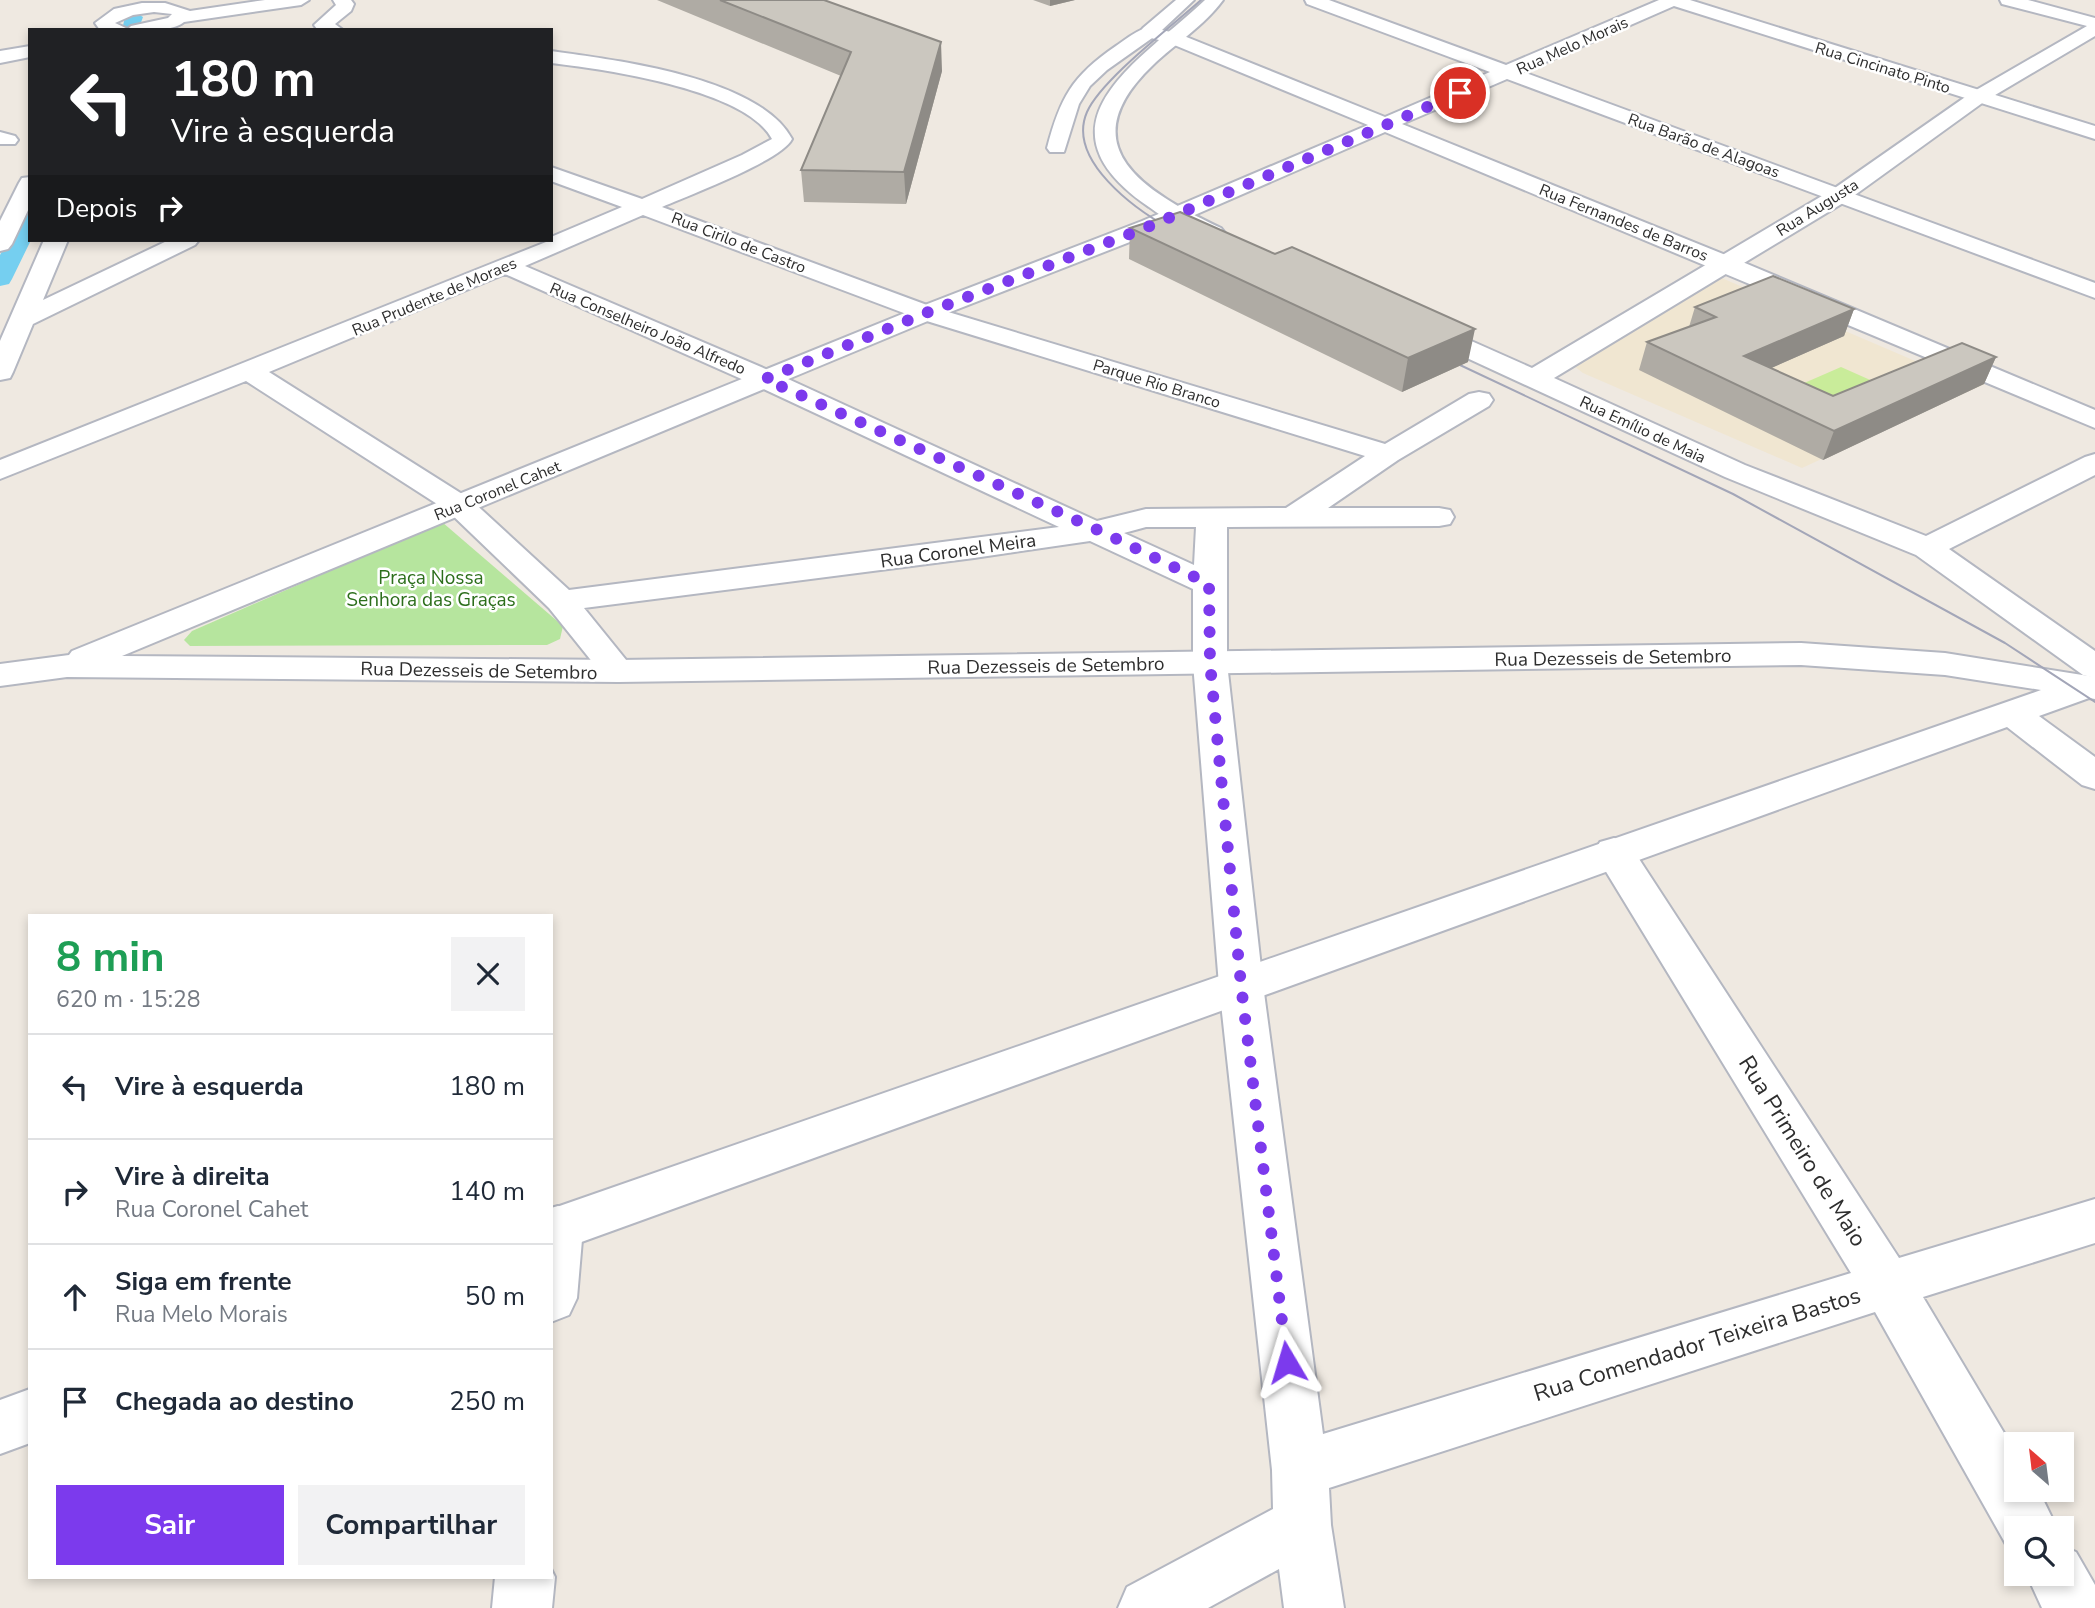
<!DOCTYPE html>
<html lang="pt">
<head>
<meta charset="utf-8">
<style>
  :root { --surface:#fff; --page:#f2f2f3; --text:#1f2937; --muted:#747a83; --line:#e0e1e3; --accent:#7c3aed }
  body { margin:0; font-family:"Nunito Sans",sans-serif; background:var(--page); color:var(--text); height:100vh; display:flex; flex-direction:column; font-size:26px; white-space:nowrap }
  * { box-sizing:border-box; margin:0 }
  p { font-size:23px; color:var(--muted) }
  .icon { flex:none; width:38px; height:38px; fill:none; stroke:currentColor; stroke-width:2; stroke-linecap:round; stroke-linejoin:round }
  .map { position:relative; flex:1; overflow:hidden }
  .details { position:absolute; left:28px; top:914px; width:525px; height:665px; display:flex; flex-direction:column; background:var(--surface); border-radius:0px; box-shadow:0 4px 10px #0003 }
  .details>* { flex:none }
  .top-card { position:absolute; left:28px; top:28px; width:525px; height:214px; border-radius:0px; box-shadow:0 4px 10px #0003; background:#202124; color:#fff; overflow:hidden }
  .needle { width:46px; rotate:332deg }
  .fabs { position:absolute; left:2004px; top:1432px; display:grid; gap:14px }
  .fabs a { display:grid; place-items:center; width:70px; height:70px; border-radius:0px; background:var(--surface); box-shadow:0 4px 10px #0003; font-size:35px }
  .pin { position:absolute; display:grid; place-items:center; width:60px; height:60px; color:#fff; margin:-30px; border:4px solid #fff; border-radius:50%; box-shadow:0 2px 7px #0007 }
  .me { position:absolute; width:77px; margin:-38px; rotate:353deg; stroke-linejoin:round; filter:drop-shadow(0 0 5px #0008) }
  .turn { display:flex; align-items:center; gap:24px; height:147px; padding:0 28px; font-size:32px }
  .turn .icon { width:91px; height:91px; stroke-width:2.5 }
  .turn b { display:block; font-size:49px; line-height:60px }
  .then { display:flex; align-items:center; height:66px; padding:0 28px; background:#0003; gap:14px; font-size:26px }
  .round { display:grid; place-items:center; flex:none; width:74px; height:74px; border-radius:0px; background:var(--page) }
  .head { display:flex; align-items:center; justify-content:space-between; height:119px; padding:0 28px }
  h1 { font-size:42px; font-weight:700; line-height:52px; color:#1e9e55 }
  .primary-button { display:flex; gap:14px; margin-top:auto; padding:14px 28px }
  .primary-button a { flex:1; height:80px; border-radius:0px; background:var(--accent); color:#fff; font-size:28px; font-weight:700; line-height:80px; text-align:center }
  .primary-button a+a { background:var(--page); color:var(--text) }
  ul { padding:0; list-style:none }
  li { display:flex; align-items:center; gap:21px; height:105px; padding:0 28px; border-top:2px solid var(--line) }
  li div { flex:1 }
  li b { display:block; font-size:26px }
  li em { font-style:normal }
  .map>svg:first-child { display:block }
  .education { fill:#f0e6d1 }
  .green { fill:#b6e59e }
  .pitch { fill:#c9ec9a }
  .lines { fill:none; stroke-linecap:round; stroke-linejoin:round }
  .canal { fill:#75cff0; fill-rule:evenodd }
  .street-casing { stroke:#b4b7c1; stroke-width:4 }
  .secondary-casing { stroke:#b4b7c1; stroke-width:4 }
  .street { fill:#fff; fill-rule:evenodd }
  .secondary { fill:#fff; fill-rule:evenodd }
  .tram { stroke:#a3a6b8; stroke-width:2 }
  .wall { fill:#afaba4 }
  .shaded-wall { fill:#8e8b86 }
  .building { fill:#cbc7bf; stroke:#8e8b86; stroke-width:2 }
  .route { stroke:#7c3aed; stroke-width:12; stroke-dasharray:0 21.6 }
  .labels { text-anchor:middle; stroke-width:5; stroke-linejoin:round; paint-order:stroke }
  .far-street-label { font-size:16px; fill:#2e2e2e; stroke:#fff }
  .street-label { font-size:19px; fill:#2e2e2e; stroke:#fff }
  .park-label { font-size:19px; fill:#2c6e1b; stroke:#fff }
  .near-street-label { font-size:23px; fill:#2e2e2e; stroke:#fff }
</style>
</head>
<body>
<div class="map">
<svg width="2095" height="1608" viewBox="0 0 2095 1608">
  <rect width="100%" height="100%" fill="#efe9e1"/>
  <!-- education -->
  <path class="education" d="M 1717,276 L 1941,372 L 1950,368 L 1987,383 L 1802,468 L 1583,373 L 1574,366 L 1575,360 Z"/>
  <!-- green -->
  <path class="green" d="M 442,522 L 563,626 L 560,639 L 547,645 L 190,646 L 184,640 L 192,631 Z"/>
  <!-- pitch -->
  <path class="pitch" d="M 1841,367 L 1886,387 L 1823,415 L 1779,394 Z"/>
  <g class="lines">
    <!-- canal -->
    <path class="canal" d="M 134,12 L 143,17 L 139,28 L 122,30 L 125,17 Z
      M 30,211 L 31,240 L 12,279 L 9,284 L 0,286 L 0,255 L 19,218 L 22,213 Z"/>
    <defs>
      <path id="street" d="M 265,0 L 309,0 L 301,5 L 184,22 C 169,35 120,30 100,30 L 95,23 L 114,9 L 142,3 L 165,3 L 190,11 ZM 154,12 L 172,14 L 168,18 L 131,26 L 128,29 L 115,23 L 133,15 Z
        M 333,0 L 351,0 L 354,4 L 351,11 L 335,24 L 343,30 L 317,29 L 314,25 L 336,5 Z
        M 1205,0 L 1223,0 C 1205,25 1175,44 1153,65 C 1067,147 1146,192 1221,228 L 1225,233 L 1221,238 C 1199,243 1167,220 1149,207 C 1028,124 1138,63 1205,0 Z
        M 2000,0 L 2028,0 L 2095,18 L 2095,36 L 1985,101 L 1848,200 L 1554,378 L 1745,465 L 1926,536 L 2085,457 L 2095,454 L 2095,475 L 1949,549 L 2095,651 L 2095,678 L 2083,675 L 1916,555 L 1725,477 L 1415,334 L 1411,329 L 1415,324 L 1424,321 L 1433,324 L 1532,368 L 1832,190 L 1971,93 L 2087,26 L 2002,4 Z
        M 1149,27 L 1155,28 L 1158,32 L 1155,36 L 1107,70 L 1090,86 L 1079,104 L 1064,152 L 1050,152 L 1047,148 C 1060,98 1072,76 1116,46 C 1126,39 1137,30 1149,27 Z
        M 30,46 L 30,57 L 0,63 L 0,51 Z
        M 551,51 C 615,60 759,77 792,139 C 781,161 689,195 662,207 L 935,308 L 1385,444 L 1469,394 L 1479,392 L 1489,394 L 1493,400 L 1489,406 L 1398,460 L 1328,508 L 1439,508 L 1450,510 L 1454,517 L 1450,524 L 1439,526 L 1227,527 L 1227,663 L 1263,985 L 1323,1434 L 1851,1273 L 1594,852 L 1600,842 L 1614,838 L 1628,842 L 1899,1258 L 2095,1199 L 2095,1243 L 1923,1297 L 2016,1453 L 2016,1489 L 2038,1489 L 2057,1528 L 2016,1528 L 2016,1552 L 2008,1548 L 1875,1312 L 1329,1488 L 1331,1525 L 1344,1608 L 1284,1608 L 1279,1569 L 1208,1608 L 1118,1608 L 1127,1587 L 1273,1509 L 1272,1470 L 1219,985 L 1193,663 L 1193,589 L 1090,541 L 974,558 L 584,608 L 635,671 L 630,679 L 618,682 L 606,679 L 549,608 L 448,511 L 246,381 L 0,479 L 0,460 L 551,240 L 551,237 L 622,207 L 551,181 L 551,167 L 642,199 L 742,155 L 772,139 C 746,89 603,69 551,63 ZM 643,215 L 917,318 L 1365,456 L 1286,508 L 1146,509 L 1097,521 L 775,373 L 525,266 ZM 505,274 L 755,385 L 1059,527 L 569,590 L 470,499 L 269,372 ZM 1146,527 L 1196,527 L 1194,565 L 1124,533 Z
        M 0,132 L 15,136 L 18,140 L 15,144 L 0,144 Z
        M 30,177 L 30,206 L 12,244 L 8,249 L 0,251 L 0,221 L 19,183 L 22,178 Z
        M 44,240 L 68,240 L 43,300 L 169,240 L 199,240 L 195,245 L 33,324 L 13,372 L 10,378 L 0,380 L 0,341 Z
        M 558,1206 L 576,1212 L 583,1228 L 577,1298 L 569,1315 L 551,1322 L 551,1208 Z
        M 2062,1546 L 2076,1552 L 2095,1585 L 2095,1608 L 2042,1608 L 2026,1573 L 2062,1573 Z
        M 551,1569 L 555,1577 L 552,1608 L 492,1608 L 495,1577 L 551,1577 Z"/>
      <path id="secondary" d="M 1176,0 L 1194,0 L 1162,30 L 1179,34 L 1385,117 L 1490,72 L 1307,4 L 1305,0 L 1329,0 L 1506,65 L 1659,0 L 1690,0 L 2095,126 L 2095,139 L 1674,6 L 1523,72 L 2095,283 L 2095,298 L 1507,79 L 1402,124 L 1733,258 L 2095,410 L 2095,428 L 1385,132 L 1158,231 L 935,318 L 122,656 L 618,660 L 1801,643 L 1945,653 L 2095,677 L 2095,699 L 2089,698 L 2039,716 L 2095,757 L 2095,789 L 2082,785 L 2007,727 L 551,1253 L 551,1209 L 2041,690 L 1945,675 L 1801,665 L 618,682 L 67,677 L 0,686 L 0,664 L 69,655 L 72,651 L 917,308 L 1142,221 L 1368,125 L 1167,42 L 1143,36 L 1140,32 L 1143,28 Z
        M 30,1389 L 30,1443 L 0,1454 L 0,1400 Z"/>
    </defs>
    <!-- street casing -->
    <use href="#street" class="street-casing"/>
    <!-- secondary casing -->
    <use href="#secondary" class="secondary-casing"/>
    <!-- street -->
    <use href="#street" class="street"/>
    <!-- secondary -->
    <use href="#secondary" class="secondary"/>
    <!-- tram -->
    <path class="tram" d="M 1171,229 C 1136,210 1066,160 1087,112 C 1101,80 1172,26 1201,0
      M 1443,357 L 1733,494 L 2005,643 L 2095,702"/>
  </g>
  <!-- wall -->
  <path class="wall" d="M 657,0 L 824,0 L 942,71 L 906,204 L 804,202 L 801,170 L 841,76 Z
    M 1033,0 L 1075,0 L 1050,6 Z
    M 1130,228 L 1468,362 L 1402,392 L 1129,259 Z
    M 1695,307 L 1854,309 L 1844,336 L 1771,368 L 1833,396 L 1996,357 L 1984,384 L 1823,460 L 1639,370 L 1647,342 L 1689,327 Z"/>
  <!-- shaded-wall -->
  <path class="shaded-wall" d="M 1050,0 L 1075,0 L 1050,6 Z
    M 941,42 L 942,71 L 906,204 L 904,172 Z
    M 1854,309 L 1844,336 L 1735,384 L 1744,356 Z
    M 1475,329 L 1468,362 L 1402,392 L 1408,358 Z
    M 1996,357 L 1984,384 L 1823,460 L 1834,431 Z"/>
  <!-- building -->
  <path class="building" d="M 720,0 L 824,0 L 941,42 L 904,172 L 801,170 L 851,52 Z
    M 1180,212 L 1275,254 L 1292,247 L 1475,329 L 1408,358 L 1130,228 Z
    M 1773,276 L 1854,309 L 1744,356 L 1833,396 L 1962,343 L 1996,357 L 1834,431 L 1647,342 L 1716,317 L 1695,307 Z"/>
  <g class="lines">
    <!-- route -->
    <path class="route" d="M 1287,1362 L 1241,985 L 1210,663 L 1209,584 L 1098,530 L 765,379 L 926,313 L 1150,226 L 1460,93"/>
  </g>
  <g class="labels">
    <!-- far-street labels -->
    <g class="far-street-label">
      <text transform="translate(1572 45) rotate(-24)" y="6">Rua Melo Morais</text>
      <text transform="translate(1883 67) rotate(17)" y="6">Rua Cincinato Pinto</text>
      <text transform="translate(1704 145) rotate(20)" y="6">Rua Barão de Alagoas</text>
      <text transform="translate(1817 207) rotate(-32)" y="6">Rua Augusta</text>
      <text transform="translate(1624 222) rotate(22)" y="6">Rua Fernandes de Barros</text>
      <text transform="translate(739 242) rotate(21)" y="6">Rua Cirilo de Castro</text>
      <text transform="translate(434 296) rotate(-23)" y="6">Rua Prudente de Moraes</text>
      <text transform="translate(648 328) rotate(23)" y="6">Rua Conselheiro João Alfredo</text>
      <text transform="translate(1157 383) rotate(17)" y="6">Parque Rio Branco</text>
      <text transform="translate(1643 429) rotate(25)" y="6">Rua Emílio de Maia</text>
      <text transform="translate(497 490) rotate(-22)" y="6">Rua Coronel Cahet</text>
    </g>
    <!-- street labels -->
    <g class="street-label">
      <text transform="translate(958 550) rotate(-8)" y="7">Rua Coronel Meira</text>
      <text transform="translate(1613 657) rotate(-1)" y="7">Rua Dezesseis de Setembro</text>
      <text transform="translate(1046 665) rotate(-1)" y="7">Rua Dezesseis de Setembro</text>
      <text transform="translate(479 670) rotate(1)" y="7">Rua Dezesseis de Setembro</text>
    </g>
    <!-- park labels -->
    <g class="park-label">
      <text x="431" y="584">Praça Nossa<tspan x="431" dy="22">Senhora das Graças</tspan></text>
    </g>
    <!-- near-street labels -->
    <g class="near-street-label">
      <text transform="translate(1803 1151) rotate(58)" y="8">Rua Primeiro de Maio</text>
      <text transform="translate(1697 1344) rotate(-17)" y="8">Rua Comendador Teixeira Bastos</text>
    </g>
  </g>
</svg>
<div class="fabs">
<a><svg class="needle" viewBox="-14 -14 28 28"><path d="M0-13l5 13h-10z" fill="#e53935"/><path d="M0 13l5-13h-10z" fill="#747a83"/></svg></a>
<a><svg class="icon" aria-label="search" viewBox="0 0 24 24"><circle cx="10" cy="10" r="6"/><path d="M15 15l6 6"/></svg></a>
</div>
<div class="pin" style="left:1460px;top:93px;background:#d93025"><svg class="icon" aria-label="arrive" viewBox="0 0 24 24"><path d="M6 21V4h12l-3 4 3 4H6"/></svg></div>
<svg class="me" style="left:1287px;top:1362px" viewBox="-20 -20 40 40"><path d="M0-17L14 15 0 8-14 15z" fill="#7c3aed" stroke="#fff" stroke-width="4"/></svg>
<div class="top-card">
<div class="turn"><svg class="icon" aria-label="left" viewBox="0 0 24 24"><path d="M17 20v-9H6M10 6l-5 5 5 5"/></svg><div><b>180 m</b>Vire à esquerda</div></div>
<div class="then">Depois<svg class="icon" aria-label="right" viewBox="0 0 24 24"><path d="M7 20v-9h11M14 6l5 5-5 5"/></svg></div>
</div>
<section class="details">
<div class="head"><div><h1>8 min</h1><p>620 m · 15:28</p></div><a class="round"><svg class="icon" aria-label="close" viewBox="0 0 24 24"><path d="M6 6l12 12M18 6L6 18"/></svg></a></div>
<ul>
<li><svg class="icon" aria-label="left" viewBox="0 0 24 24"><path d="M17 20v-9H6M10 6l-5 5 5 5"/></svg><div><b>Vire à esquerda</b></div><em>180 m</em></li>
<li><svg class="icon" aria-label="right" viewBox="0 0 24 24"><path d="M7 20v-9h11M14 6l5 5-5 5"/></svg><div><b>Vire à direita</b><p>Rua Coronel Cahet</p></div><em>140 m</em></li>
<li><svg class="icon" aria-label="ahead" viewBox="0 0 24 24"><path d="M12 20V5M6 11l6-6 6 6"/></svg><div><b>Siga em frente</b><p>Rua Melo Morais</p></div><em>50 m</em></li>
<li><svg class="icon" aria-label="arrive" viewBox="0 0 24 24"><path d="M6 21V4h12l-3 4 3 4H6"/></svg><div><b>Chegada ao destino</b></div><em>250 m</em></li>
</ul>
<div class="primary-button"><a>Sair</a><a>Compartilhar</a></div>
</section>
</div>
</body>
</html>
